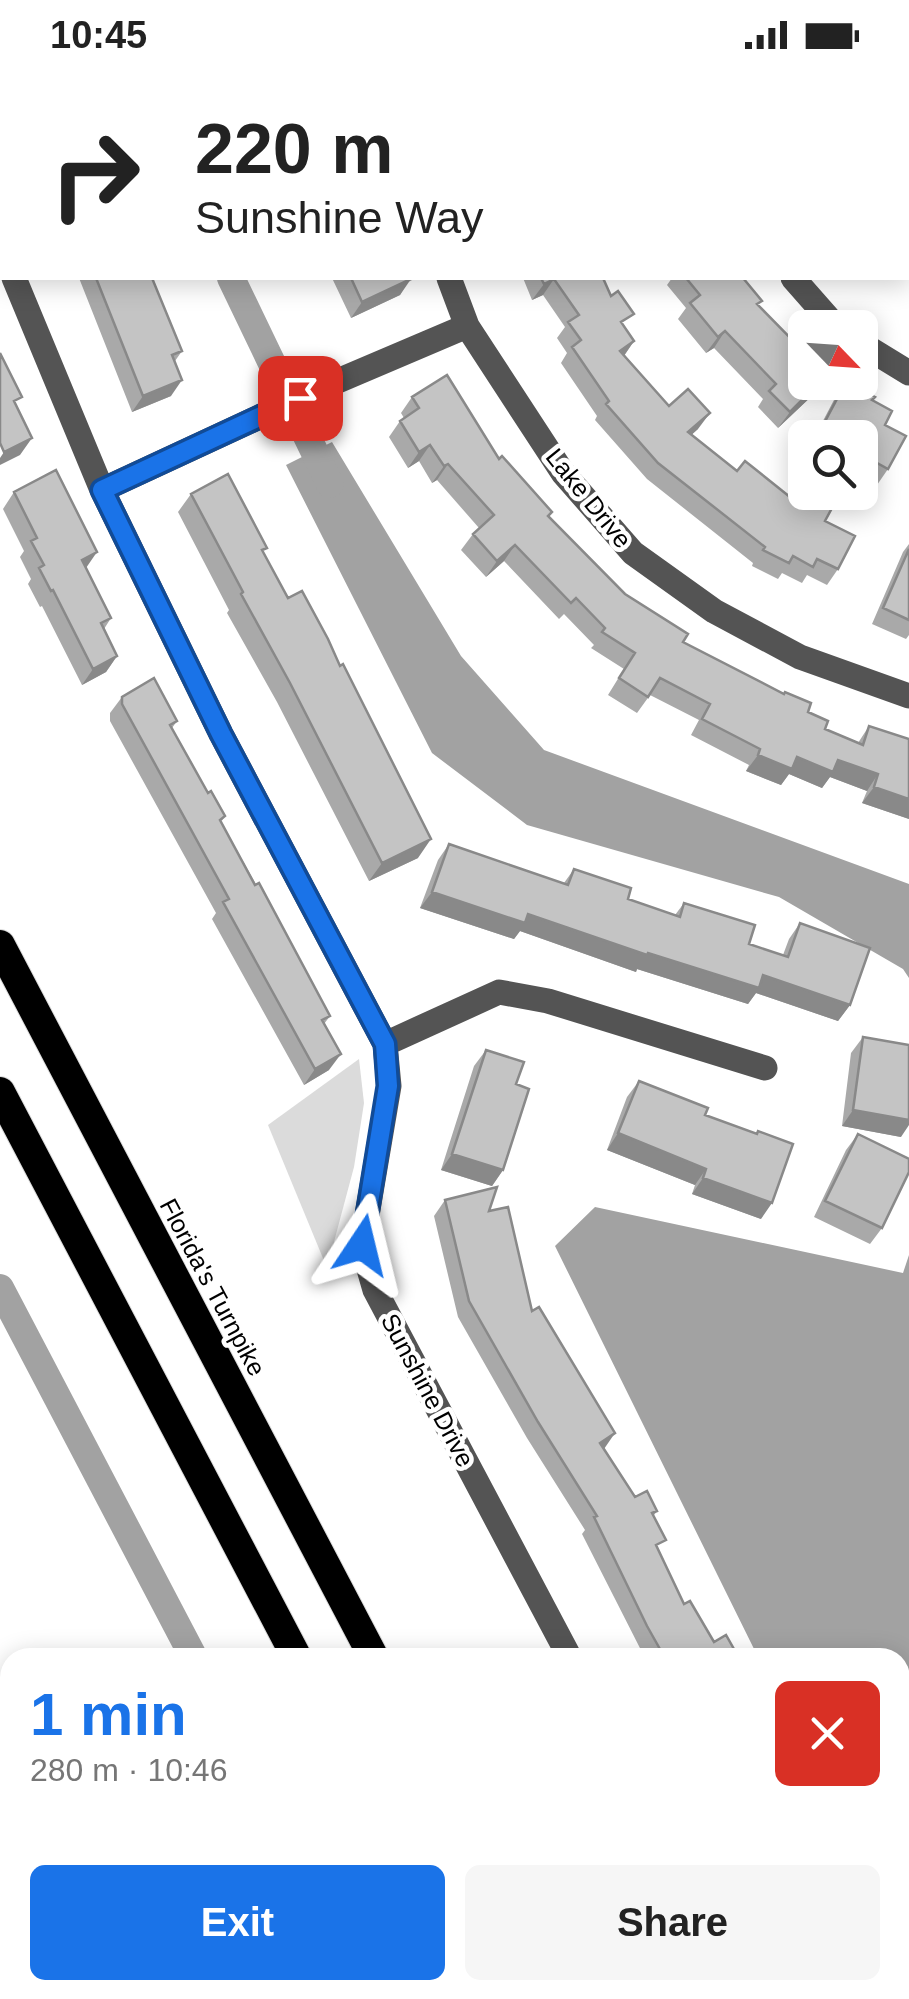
<!DOCTYPE html>
<html lang="en">
<head>
<meta charset="utf-8">
<style>
  :root { --surface:#fff; --page:#f6f6f6; --text:#222; --muted:#767676; --accent:#1a73e8 }
  body { margin:0; font-family:Arial,sans-serif; background:var(--page); color:var(--text); height:100vh; display:flex; flex-direction:column; font-size:38px; white-space:nowrap }
  * { box-sizing:border-box; margin:0 }
  p { font-size:32px; color:var(--muted) }
  .icon { flex:none; width:55px; height:55px; fill:none; stroke:currentColor; stroke-width:2; stroke-linecap:round; stroke-linejoin:round }
  .map { position:relative; flex:1; overflow:hidden }
  .side { position:absolute; left:0px; top:1578px; width:910px; height:352px; display:flex; flex-direction:column; background:var(--surface); border-radius:30px 30px 0 0; box-shadow:0 5px 25px #0003 }
  .side>* { flex:none }
  .top-card { position:absolute; left:0px; top:0px; width:910px; height:210px; box-shadow:0 5px 25px #0003; background:#fff; color:var(--text); overflow:hidden }
  .needle { width:65px; rotate:115deg }
  .controls { position:absolute; left:788px; top:240px; display:grid; gap:20px }
  .controls a { display:grid; place-items:center; width:90px; height:90px; border-radius:15px; background:var(--surface); box-shadow:0 5px 25px #0003; font-size:50px }
  .pin { position:absolute; display:grid; place-items:center; width:85px; height:85px; color:#fff; margin:-42px; border-radius:20px; box-shadow:0 5px 15px #0006 }
  .me { position:absolute; width:110px; margin:-55px; rotate:10deg; stroke-linejoin:round; filter:drop-shadow(0 0 8px #0008) }
  .turn { display:flex; align-items:center; gap:35px; height:210px; padding:0 30px; font-size:45px }
  .turn .icon { width:130px; height:130px; stroke-width:2.5 }
  .turn b { display:block; font-size:70px; line-height:85px }
  .round { display:grid; place-items:center; flex:none; width:105px; height:105px; border-radius:15px; background:var(--page) }
  .headline { display:flex; align-items:center; justify-content:space-between; height:170px; padding:0 30px }
  h1 { font-size:60px; font-weight:800; line-height:75px; color:var(--accent) }
  .action { display:flex; gap:20px; margin-top:auto; padding:20px 30px }
  .action a { flex:1; height:115px; border-radius:15px; background:var(--accent); color:#fff; font-size:40px; font-weight:800; line-height:115px; text-align:center }
  .action a+a { background:var(--page); color:var(--text) }
  .status { display:flex; justify-content:space-between; align-items:center; height:70px; padding:0 50px; background:var(--surface); direction:ltr }
  .status svg { height:28px; fill:currentColor }
  .map>svg:first-child { display:block }
  .green { fill:#dbdbdb }
  .water { fill:#a2a2a2 }
  .lines { fill:none; stroke-linecap:round; stroke-linejoin:round }
  .canal { stroke:#a2a2a2; stroke-width:28 }
  .highway-casing { stroke:#dbdbdb; stroke-width:32 }
  .minor { stroke:#545454; stroke-width:25 }
  .highway { stroke:#000; stroke-width:30 }
  .wall { fill:#a9a9a9 }
  .shaded-wall { fill:#898989 }
  .building { fill:#c4c4c4; stroke:#898989; stroke-width:2.5 }
  .route-casing { stroke:#114b97; stroke-width:25 }
  .route { stroke:#1a73e8; stroke-width:18 }
  .labels { text-anchor:middle; stroke-width:9; stroke-linejoin:round; paint-order:stroke }
  .street-label { font-size:25px; fill:#000; stroke:#fff }
</style>
</head>
<body>
<div class="status"><b>10:45</b><svg viewBox="0 0 49 12"><path d="M0 12V9h3v3zM5 12V6h3v6zM10 12V3h3v9zM15 12V0h3v12zM26 1h20v11H26zM47 4h2v5h-2z"/></svg></div>
<div class="map">
<svg width="909" height="1929" viewBox="0 0 909 1929">
  <rect width="100%" height="100%" fill="#fff"/>
  <!-- green -->
  <path class="green" d="M 359,989 L 364,1033 L 354,1097 L 327,1198 L 268,1055 Z"/>
  <!-- water -->
  <path class="water" d="M 332,372 L 461,586 L 544,680 L 909,814 L 909,908 L 903,899 L 779,827 L 527,755 L 432,683 L 286,395 Z
    M 595,1137 L 903,1203 L 909,1185 L 909,1725 L 900,1717 L 900,1588 L 760,1588 L 757,1585 L 555,1176 Z"/>
  <g class="lines">
    <!-- canal -->
    <path class="canal" d="M 152,0 L 153,2
      M 231,208 L 330,414
      M 0,1218 L 194,1588
      M 368,1920 L 373,1929"/>
    <defs>
      <path id="highway" d="M 0,875 L 374,1588
        M 0,1022 L 297,1588
        M 471,1920 L 475,1929
        M 548,1920 L 553,1929"/>
    </defs>
    <!-- highway casing -->
    <use href="#highway" class="highway-casing"/>
    <!-- minor -->
    <path class="minor" d="M 370,0 L 371,2
      M 458,2 L 461,0
      M 881,2 L 884,0
      M 0,173 L 2,179
      M 14,208 L 102,420 L 221,664 L 385,974 L 389,1016 L 362,1175 L 375,1220 L 570,1588
      M 449,208 L 467,256 L 563,403 L 633,483 L 714,541 L 800,587 L 909,626
      M 793,208 L 837,258
      M 860,273 L 909,303
      M 102,420 L 326,316 L 467,256
      M 385,974 L 499,922 L 548,931 L 765,998
      M 0,1649 L 10,1668
      M 141,1920 L 146,1929
      M 888,1920 L 898,1929"/>
    <!-- highway -->
    <use href="#highway" class="highway"/>
  </g>
  <!-- wall -->
  <path class="wall" d="M 9,0 L 88,0 L 89,2 L 10,2 Z
    M 256,0 L 323,0 L 324,2 L 257,2 Z
    M 550,0 L 640,0 L 638,2 L 553,2 Z
    M 909,59 L 909,174 L 908,173 L 908,61 Z
    M 79,208 L 152,208 L 182,281 L 175,291 L 171,326 L 132,342 Z
    M 332,208 L 410,208 L 400,225 L 351,248 Z
    M 523,208 L 603,208 L 624,257 L 634,271 L 624,286 L 669,336 L 698,359 L 691,365 L 737,401 L 789,426 L 794,419 L 825,451 L 838,499 L 827,515 L 807,505 L 802,513 L 782,503 L 778,509 L 752,496 L 753,493 L 647,409 L 595,350 L 597,346 L 561,293 L 567,283 L 557,268 L 565,257 L 543,225 L 532,230 Z
    M 672,208 L 743,208 L 758,235 L 816,322 L 778,358 L 758,337 L 763,329 L 714,278 L 706,283 L 678,249 L 686,238 L 667,215 Z
    M 846,312 L 872,330 L 885,355 L 888,399 L 877,415 L 860,406 L 860,368 L 814,368 L 835,328 Z
    M 412,327 L 499,389 L 552,442 L 549,446 L 625,524 L 683,572 L 808,642 L 825,659 L 858,673 L 869,656 L 909,669 L 909,749 L 862,733 L 867,721 L 830,707 L 822,718 L 789,704 L 781,715 L 746,701 L 749,695 L 691,665 L 699,650 L 650,625 L 637,643 L 608,625 L 624,599 L 591,578 L 594,575 L 564,544 L 559,549 L 504,491 L 486,507 L 461,480 L 473,464 L 479,458 L 437,410 L 432,413 L 419,391 L 408,398 L 389,367 L 400,351 L 404,348 L 401,343 Z
    M 14,422 L 86,498 L 111,548 L 104,559 L 117,586 L 106,602 L 82,615 L 42,536 L 40,537 L 28,514 L 31,509 L 20,487 L 24,481 L 3,439 Z
    M 191,424 L 263,483 L 418,788 L 369,811 L 277,632 L 227,543 L 229,540 L 178,442 Z
    M 909,474 L 909,565 L 906,569 L 872,554 L 903,482 Z
    M 122,627 L 177,651 L 172,658 L 208,723 L 225,746 L 221,752 L 330,946 L 324,954 L 329,1000 L 304,1015 L 212,849 L 216,843 L 110,651 L 110,643 Z
    M 449,774 L 564,813 L 574,799 L 628,829 L 675,845 L 684,833 L 749,874 L 783,885 L 789,869 L 800,853 L 850,935 L 838,951 L 756,923 L 748,934 L 637,899 L 636,902 L 520,861 L 514,869 L 420,838 L 438,790 Z
    M 863,967 L 901,1067 L 842,1056 L 851,983 Z
    M 486,980 L 516,1014 L 503,1100 L 492,1116 L 441,1100 L 474,996 Z
    M 639,1011 L 705,1045 L 761,1149 L 692,1124 L 695,1115 L 607,1080 L 627,1027 Z
    M 858,1064 L 882,1158 L 870,1174 L 814,1147 L 846,1080 Z
    M 445,1130 L 489,1141 L 532,1241 L 604,1379 L 635,1427 L 657,1441 L 654,1445 L 658,1481 L 684,1534 L 714,1572 L 739,1588 L 645,1588 L 582,1464 L 585,1460 L 527,1368 L 458,1247 L 434,1146 Z
    M 900,1755 L 909,1762 L 909,1835 L 900,1826 Z
    M 745,1920 L 815,1920 L 809,1929 L 739,1929 Z"/>
  <!-- shaded-wall -->
  <path class="shaded-wall" d="M 411,209 L 400,225 L 351,248 L 362,232 Z
    M 554,209 L 543,225 L 532,230 L 544,214 Z
    M 725,261 L 714,278 L 706,283 L 718,267 Z
    M 634,271 L 623,287 L 620,281 Z
    M 182,310 L 171,326 L 132,342 L 143,326 Z
    M 820,312 L 822,312 L 816,322 L 778,358 L 790,342 Z
    M 710,343 L 698,359 L 677,378 L 688,362 Z
    M 32,368 L 20,385 L 0,395 L 0,388 L 4,382 Z
    M 430,375 L 419,391 L 408,398 L 419,382 Z
    M 448,394 L 437,410 L 432,413 L 444,396 Z
    M 515,475 L 504,491 L 486,507 L 497,491 Z
    M 97,482 L 86,498 L 82,490 Z
    M 117,586 L 106,602 L 82,615 L 93,599 Z
    M 758,685 L 838,690 L 878,704 L 867,721 L 830,707 L 822,718 L 789,704 L 781,715 L 746,701 Z
    M 874,717 L 909,729 L 909,749 L 862,733 Z
    M 431,769 L 418,788 L 369,811 L 382,793 Z
    M 432,822 L 528,844 L 648,883 L 763,905 L 850,935 L 838,951 L 756,923 L 748,934 L 637,899 L 636,902 L 520,861 L 514,869 L 420,838 Z
    M 341,984 L 329,1000 L 304,1015 L 315,999 Z
    M 853,1040 L 909,1050 L 909,1055 L 901,1067 L 842,1056 Z
    M 618,1063 L 706,1099 L 695,1115 L 607,1080 Z
    M 452,1084 L 503,1100 L 492,1116 L 441,1100 Z
    M 703,1108 L 772,1133 L 761,1149 L 692,1124 Z
    M 615,1363 L 604,1379 L 600,1373 Z
    M 809,1920 L 815,1920 L 809,1929 L 798,1929 L 802,1924 Z"/>
  <!-- building -->
  <path class="building" d="M 26,0 L 88,0 L 89,2 L 27,2 Z
    M 274,0 L 323,0 L 324,2 L 274,2 Z
    M 580,0 L 637,0 L 635,2 L 582,2 Z
    M 725,0 L 781,0 L 784,2 L 723,2 Z
    M 909,59 L 909,149 L 908,148 L 908,61 Z
    M 96,208 L 152,208 L 182,281 L 172,285 L 182,310 L 143,326 Z
    M 351,208 L 410,208 L 411,209 L 362,232 Z
    M 541,208 L 603,208 L 611,226 L 618,221 L 634,244 L 621,252 L 634,271 L 620,281 L 669,336 L 688,319 L 710,343 L 688,362 L 737,401 L 745,391 L 790,427 L 794,419 L 832,438 L 825,451 L 855,466 L 838,499 L 817,489 L 813,497 L 793,486 L 789,493 L 763,480 L 765,477 L 658,393 L 606,334 L 609,331 L 572,277 L 581,270 L 568,252 L 579,245 L 554,209 L 544,214 Z
    M 686,208 L 743,208 L 762,231 L 757,234 L 805,283 L 805,312 L 820,312 L 790,342 L 769,321 L 776,314 L 725,261 L 718,267 L 690,233 L 700,225 Z
    M 0,283 L 22,327 L 14,331 L 32,368 L 4,382 L 0,373 Z
    M 447,305 L 499,389 L 502,386 L 552,442 L 548,446 L 625,524 L 688,564 L 683,572 L 784,624 L 785,622 L 811,633 L 808,642 L 828,651 L 825,659 L 863,675 L 869,656 L 909,669 L 909,729 L 874,717 L 878,704 L 838,690 L 833,702 L 797,687 L 792,699 L 758,685 L 760,679 L 702,649 L 710,634 L 660,608 L 648,627 L 619,608 L 635,583 L 602,562 L 605,558 L 576,528 L 571,533 L 515,475 L 497,491 L 473,464 L 494,445 L 448,394 L 444,396 L 430,375 L 419,382 L 400,351 L 419,338 L 412,327 Z
    M 846,312 L 875,327 L 872,330 L 892,341 L 885,355 L 906,366 L 888,399 L 868,388 L 863,398 L 860,397 L 860,368 L 832,368 L 820,361 Z
    M 56,400 L 97,482 L 82,490 L 111,548 L 101,553 L 117,586 L 93,599 L 53,520 L 51,521 L 39,498 L 44,495 L 31,471 L 37,468 L 14,422 Z
    M 228,404 L 267,478 L 262,480 L 288,528 L 302,521 L 328,569 L 340,596 L 343,594 L 431,769 L 382,793 L 290,613 L 241,524 L 243,522 L 191,424 Z
    M 909,479 L 909,550 L 883,538 Z
    M 154,608 L 177,651 L 170,655 L 208,723 L 211,721 L 225,746 L 220,750 L 255,815 L 259,813 L 330,946 L 322,950 L 341,984 L 315,999 L 223,832 L 229,829 L 122,634 L 122,627 Z
    M 449,774 L 568,815 L 574,799 L 631,818 L 628,829 L 680,847 L 684,833 L 755,855 L 749,874 L 788,887 L 800,853 L 870,878 L 850,935 L 763,905 L 759,918 L 648,883 L 647,885 L 528,844 L 525,853 L 432,822 Z
    M 863,967 L 909,975 L 909,1050 L 853,1040 Z
    M 486,980 L 524,992 L 516,1014 L 529,1019 L 503,1100 L 452,1084 Z
    M 639,1011 L 708,1038 L 705,1045 L 757,1064 L 758,1061 L 793,1074 L 772,1133 L 703,1108 L 706,1099 L 618,1063 Z
    M 858,1064 L 909,1089 L 909,1102 L 882,1158 L 825,1131 Z
    M 497,1117 L 489,1141 L 508,1137 L 532,1241 L 539,1237 L 615,1363 L 600,1373 L 635,1427 L 647,1421 L 657,1441 L 652,1443 L 666,1470 L 656,1475 L 684,1534 L 690,1531 L 714,1572 L 726,1565 L 739,1588 L 665,1588 L 647,1556 L 594,1447 L 597,1446 L 538,1352 L 469,1231 L 445,1130 Z
    M 900,1755 L 909,1762 L 909,1808 L 900,1800 Z
    M 750,1920 L 809,1920 L 802,1924 L 805,1929 L 755,1929 Z"/>
  <g class="lines">
    <defs>
      <path id="route" d="M 300,328 L 102,420 L 221,664 L 385,974 L 388,1016 L 362,1175"/>
    </defs>
    <!-- route casing -->
    <use href="#route" class="route-casing"/>
    <!-- route -->
    <use href="#route" class="route"/>
  </g>
  <g class="labels">
    <!-- street labels -->
    <g class="street-label">
      <text transform="translate(589 428) rotate(51)" y="9">Lake Drive</text>
      <text transform="translate(213 1217) rotate(62)" y="9">Florida's Turnpike</text>
      <text transform="translate(428 1320) rotate(62)" y="9">Sunshine Drive</text>
    </g>
  </g>
</svg>
<div class="controls">
<a><svg class="needle" viewBox="-14 -14 28 28"><path d="M0-13l5 13h-10z" fill="#e53935"/><path d="M0 13l5-13h-10z" fill="#767676"/></svg></a>
<a><svg class="icon" aria-label="search" viewBox="0 0 24 24"><circle cx="10" cy="10" r="6"/><path d="M15 15l6 6"/></svg></a>
</div>
<div class="pin" style="left:300px;top:328px;background:#d93025"><svg class="icon" aria-label="arrive" viewBox="0 0 24 24"><path d="M6 21V4h12l-3 4 3 4H6"/></svg></div>
<svg class="me" style="left:362px;top:1175px" viewBox="-20 -20 40 40"><path d="M0-17L14 15 0 8-14 15z" fill="#1a73e8" stroke="#fff" stroke-width="4"/></svg>
<div class="top-card">
<div class="turn"><svg class="icon" aria-label="right" viewBox="0 0 24 24"><path d="M7 20v-9h11M14 6l5 5-5 5"/></svg><div><b>220 m</b>Sunshine Way</div></div>
</div>
<section class="side">
<div class="headline"><div><h1>1 min</h1><p>280 m · 10:46</p></div><a class="round" style="background:#d93025;color:#fff"><svg class="icon" aria-label="close" viewBox="0 0 24 24"><path d="M6 6l12 12M18 6L6 18"/></svg></a></div>
<div class="action"><a>Exit</a><a>Share</a></div>
</section>
</div>
</body>
</html>
